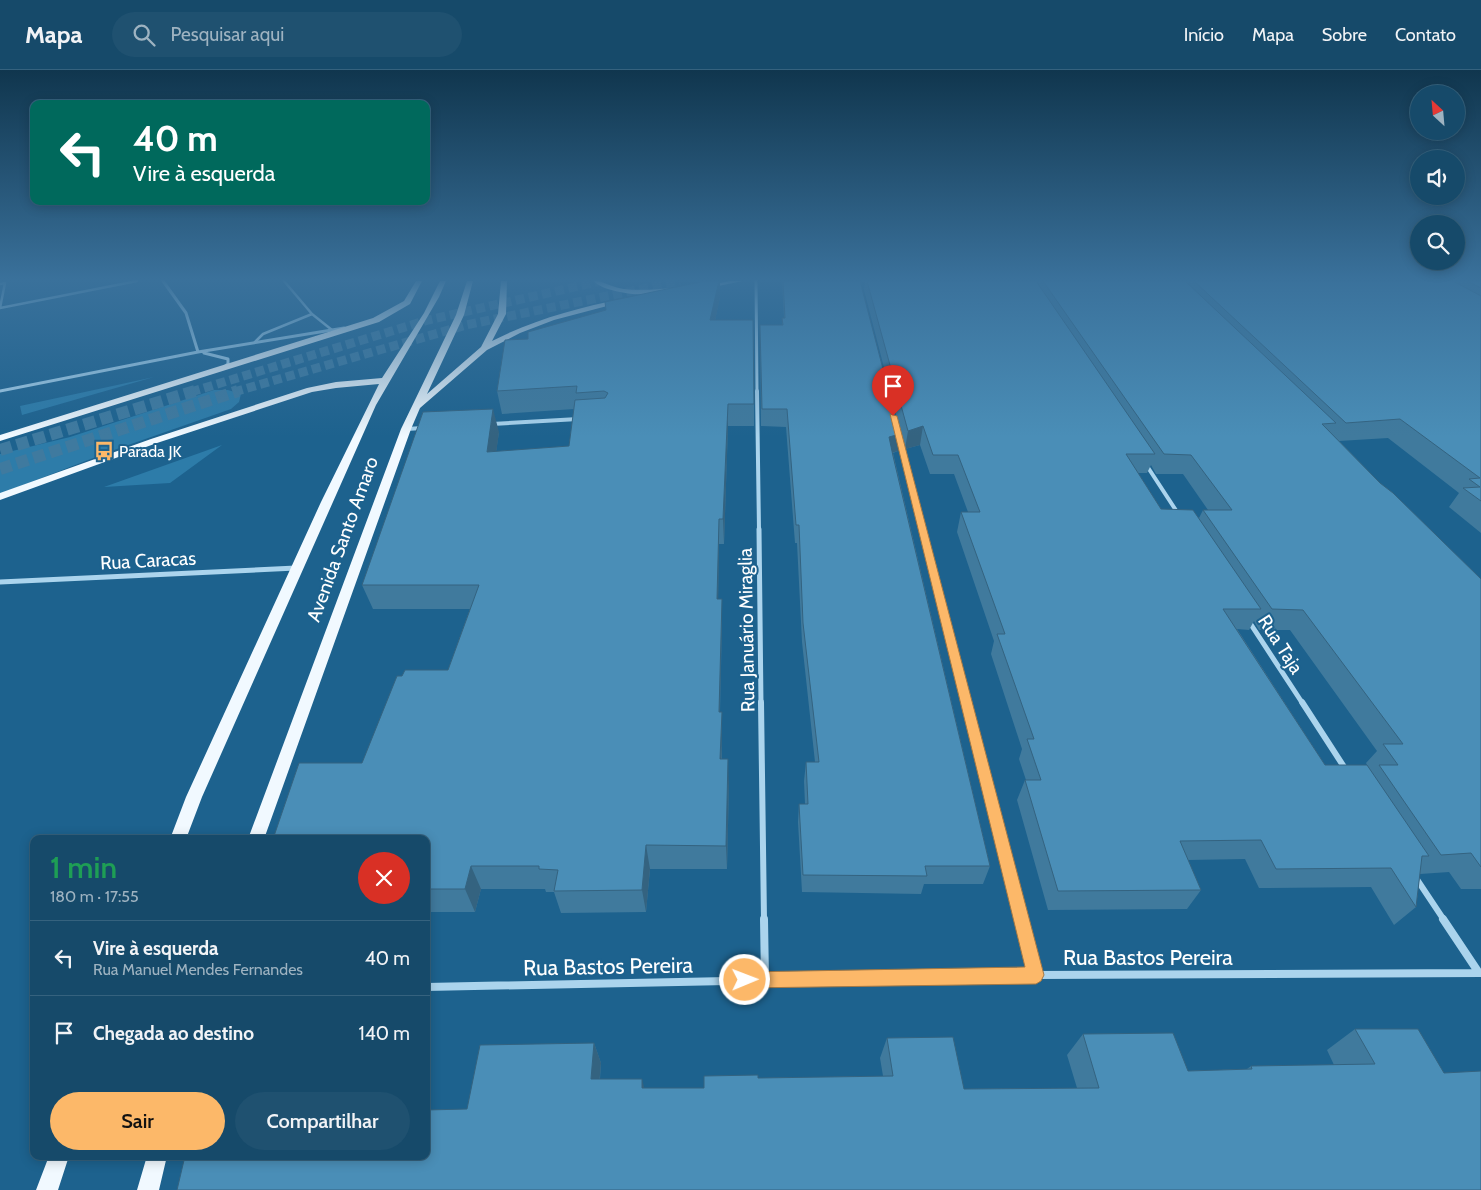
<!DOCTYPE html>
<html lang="pt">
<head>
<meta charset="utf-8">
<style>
  :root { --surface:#164a6a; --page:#1f5170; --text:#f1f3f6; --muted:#9eb3c1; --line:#35627e; --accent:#fcb869 }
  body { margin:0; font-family:Cabin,sans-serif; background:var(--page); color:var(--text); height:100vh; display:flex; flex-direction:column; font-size:19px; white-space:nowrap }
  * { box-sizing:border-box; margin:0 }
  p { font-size:16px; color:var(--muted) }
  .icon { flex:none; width:28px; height:28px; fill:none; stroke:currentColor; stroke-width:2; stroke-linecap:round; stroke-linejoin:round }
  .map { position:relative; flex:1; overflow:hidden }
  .details { position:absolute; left:30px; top:765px; width:400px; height:325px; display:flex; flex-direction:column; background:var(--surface); border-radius:10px; box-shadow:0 2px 12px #0003,0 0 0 1px var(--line) }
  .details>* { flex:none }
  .hud { position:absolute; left:30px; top:30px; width:400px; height:105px; border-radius:10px; box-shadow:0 2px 12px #0003,0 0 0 1px var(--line); background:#00695c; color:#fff; overflow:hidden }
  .needle { width:32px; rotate:334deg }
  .tools { position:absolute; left:1410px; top:15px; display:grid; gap:10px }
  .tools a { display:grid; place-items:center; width:55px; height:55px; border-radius:50%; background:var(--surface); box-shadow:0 2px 12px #0003,0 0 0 1px var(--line); font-size:25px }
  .pin { position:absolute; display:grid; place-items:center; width:42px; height:42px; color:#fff; margin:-51px -21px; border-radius:50% 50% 50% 0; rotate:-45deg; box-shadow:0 0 5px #0007 }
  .pin .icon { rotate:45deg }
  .me { position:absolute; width:55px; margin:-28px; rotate:89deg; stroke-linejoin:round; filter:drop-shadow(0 0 4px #0008) }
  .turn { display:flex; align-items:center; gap:18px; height:105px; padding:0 20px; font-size:22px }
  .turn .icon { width:65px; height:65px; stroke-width:2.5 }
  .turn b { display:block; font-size:35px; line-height:42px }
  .round { display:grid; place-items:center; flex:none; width:52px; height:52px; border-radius:26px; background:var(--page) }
  .head { display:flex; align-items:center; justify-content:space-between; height:85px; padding:0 20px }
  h1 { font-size:30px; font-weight:600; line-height:38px; color:#1e9e55 }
  .primary-button { display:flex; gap:10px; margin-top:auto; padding:10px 20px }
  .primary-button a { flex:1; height:58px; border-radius:30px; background:var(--accent); color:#111; font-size:20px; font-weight:600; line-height:58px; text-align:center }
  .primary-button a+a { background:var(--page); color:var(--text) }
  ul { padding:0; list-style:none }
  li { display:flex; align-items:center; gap:15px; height:75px; padding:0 20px; border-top:1px solid var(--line) }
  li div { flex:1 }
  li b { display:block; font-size:19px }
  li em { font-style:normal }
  header { display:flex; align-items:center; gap:30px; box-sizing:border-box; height:70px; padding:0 25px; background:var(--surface); border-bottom:1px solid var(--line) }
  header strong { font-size:24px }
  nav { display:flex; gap:28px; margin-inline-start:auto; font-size:18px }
  .search { width:350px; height:45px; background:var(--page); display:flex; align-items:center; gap:12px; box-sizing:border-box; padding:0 18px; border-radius:28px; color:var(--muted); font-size:19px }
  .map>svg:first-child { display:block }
  .green { fill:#2d7ca9 }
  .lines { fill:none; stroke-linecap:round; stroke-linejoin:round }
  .highway-tunnel-far1 { stroke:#3f7a9f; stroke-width:9; stroke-dasharray:9 4.5; stroke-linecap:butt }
  .highway-tunnel { stroke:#3f7a9f; stroke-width:12; stroke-dasharray:12 5.5; stroke-linecap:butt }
  .lane { stroke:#abd4ed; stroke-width:2.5 }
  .street-far4 { stroke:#abd4ed; stroke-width:3 }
  .street-far3 { stroke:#abd4ed; stroke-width:4 }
  .street-far2 { stroke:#abd4ed; stroke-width:5 }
  .street-far1 { stroke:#abd4ed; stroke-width:6 }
  .street { stroke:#abd4ed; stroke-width:8 }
  .primary { fill:#f1f9ff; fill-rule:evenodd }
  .wall { fill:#407a9d; fill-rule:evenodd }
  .shaded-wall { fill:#346380 }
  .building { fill:#4a8eb7; stroke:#346380 }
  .route { fill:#fcb869; stroke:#a47844 }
  .labels { text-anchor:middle; stroke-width:4; stroke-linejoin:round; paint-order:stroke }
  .far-poi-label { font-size:16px; fill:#fff; stroke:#1d628e; text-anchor:start }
  .street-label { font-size:19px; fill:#fff; stroke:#1d628e }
  .near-street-label { font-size:22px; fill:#fff; stroke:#1d628e }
</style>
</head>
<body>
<header>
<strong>Mapa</strong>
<div class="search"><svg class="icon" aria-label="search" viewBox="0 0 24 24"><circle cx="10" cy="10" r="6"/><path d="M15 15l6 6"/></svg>Pesquisar aqui</div>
<nav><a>Início</a><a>Mapa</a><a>Sobre</a><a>Contato</a></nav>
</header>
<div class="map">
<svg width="1481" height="1120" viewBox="0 0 1481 1120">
  <rect width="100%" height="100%" fill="#1d628e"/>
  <!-- green -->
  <path class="green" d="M 154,307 L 22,345 L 20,336 Z
    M 214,320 L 228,320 L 241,324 L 239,332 L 231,339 L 114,380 L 0,424 L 0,384 L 70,367 Z
    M 222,375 L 170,413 L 104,417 Z"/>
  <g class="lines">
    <!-- highway-tunnel-far1 -->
    <path class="highway-tunnel-far1" d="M 191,322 L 428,250 L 601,211
      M 234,322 L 466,255 L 680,211"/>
    <!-- highway-tunnel -->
    <path class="highway-tunnel" d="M 0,380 L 195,321
      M 0,399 L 238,321"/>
    <!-- lane -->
    <path class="lane" d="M 284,211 L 312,244 L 332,260
      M 0,214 L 5,213 L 0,238 L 137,211
      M 255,272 L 263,264 L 312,244"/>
    <!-- street-far4 -->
    <path class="street-far4" d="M 163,211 L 186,243 L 198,282
      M 756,211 L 757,322
      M 204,283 L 228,289 L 228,294 L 223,298
      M 0,321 L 198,282 L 344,258"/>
    <!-- street-far3 -->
    <path class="street-far3" d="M 757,321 L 759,460
      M 492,354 L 578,349
      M 406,359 L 423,358
      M 898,366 L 922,460
      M 1147,396 L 1179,445"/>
    <!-- street-far2 -->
    <path class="street-far2" d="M 759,459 L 761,634
      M 922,459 L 966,634
      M 0,512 L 296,498
      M 1248,550 L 1303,634"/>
    <!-- street-far1 -->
    <path class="street-far1" d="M 761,632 L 764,850
      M 966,632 L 1022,850
      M 1302,632 L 1346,700
      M 1416,808 L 1444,850"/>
    <!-- street -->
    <path class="street" d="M 764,849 L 765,910
      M 1022,849 L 1036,905
      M 1443,849 L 1479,903
      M 426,917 L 1036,905 L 1481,903"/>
    <!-- primary -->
    <path class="primary" d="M 416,211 L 422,211 L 410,234 L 379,252 L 0,371 L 0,365 L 373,248 L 404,231 Z
      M 440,211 L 446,211 L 439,227 L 376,335 L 202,727 L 186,769 L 170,769 L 186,727 L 321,432 L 379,314 L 336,318 L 312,322 L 157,373 L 0,430 L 0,423 L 151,369 L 307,318 L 336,312 L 382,308 L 424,243 Z
      M 467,211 L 473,211 L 464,245 L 427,324 L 481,277 L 498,244 L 501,211 L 507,211 L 506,244 L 492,271 C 533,250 577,238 622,229 L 626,231 L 554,250 L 520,263 L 487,280 L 420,338 L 411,359 L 264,769 L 248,769 L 401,359 L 456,245 Z
      M 594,211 C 604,211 613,218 624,219 C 641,221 658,219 675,218 L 679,220 C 664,229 605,225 594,211 Z
      M 730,211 L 743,211 L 703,219 L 699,217 Z
      M 49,1086 L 69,1086 L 58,1120 L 36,1120 Z
      M 147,1086 L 167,1086 L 159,1120 L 137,1120 Z"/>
  </g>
  <!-- wall -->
  <path class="wall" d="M 782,211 L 860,211 L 898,381 L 893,383 L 990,796 L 983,814 L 924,814 L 921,824 L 802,822 L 798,752 L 799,734 L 805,734 L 804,711 L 806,692 L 815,692 L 802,572 L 797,473 L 795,473 L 786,357 L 761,356 L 760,255 L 782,255 L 782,248 L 784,248 Z
    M 865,211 L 1481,211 L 1481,463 L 1449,437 L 1459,423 L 1388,368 L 1339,371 L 1380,413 L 1481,509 L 1481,819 L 1461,819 L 1449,802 L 1420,804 L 1416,837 L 1394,855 L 1371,817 L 1259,818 L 1245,789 L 1188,790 L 1201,820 L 1187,839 L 1048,840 L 1017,730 L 1025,710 L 1026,710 L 1019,689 L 1022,679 L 991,584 L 994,571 L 957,462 L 961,442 L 968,442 L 954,404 L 930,404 L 920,375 L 905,379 L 864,220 ZM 1151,395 L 1156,404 L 1183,404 L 1208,440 L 1203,440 L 1199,448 L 1161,439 L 1138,403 L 1147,403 ZM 1254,551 L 1259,560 L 1290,560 L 1377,681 L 1366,693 L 1367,695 L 1325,695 L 1237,559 L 1249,560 Z
    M 720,227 L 715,250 L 754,334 L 754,356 L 728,356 L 724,474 L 719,474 L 718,529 L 722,553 L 720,642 L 722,667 L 722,689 L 729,713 L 727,799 L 650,799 L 646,842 L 561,843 L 554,822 L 546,822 L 545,819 L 481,819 L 475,842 L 426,842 L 426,769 L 362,693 L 402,606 L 448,600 L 470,539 L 373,539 L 362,515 L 499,362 L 496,382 L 569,376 L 574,339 L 502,344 L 497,321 L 528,269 Z
    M 1355,959 L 1481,1120 L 467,1039 L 594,973 L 601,993 L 600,1009 L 644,1018 L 704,1018 L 758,1008 L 883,1006 L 880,988 L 887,968 L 964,1019 L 1077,1018 L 1067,985 L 1083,964 L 1188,1001 L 1247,999 L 1251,996 L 1334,995 L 1327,980 Z"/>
  <!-- shaded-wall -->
  <path class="shaded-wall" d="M 719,211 L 720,211 L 720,227 L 711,271 L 710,250 Z
    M 728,334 L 728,356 L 724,474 L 723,449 Z
    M 493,339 L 499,362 L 493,406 L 487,382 Z
    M 923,356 L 920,375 L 905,379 L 908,361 Z
    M 900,364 L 898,381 L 887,384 L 889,367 Z
    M 719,449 L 719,474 L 718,553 L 717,529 Z
    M 722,529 L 722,553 L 719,667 L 719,642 Z
    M 722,642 L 722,667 L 721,713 L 720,689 Z
    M 728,689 L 729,713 L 727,799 L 726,776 Z
    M 646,775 L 650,799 L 646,842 L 642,820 Z
    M 471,796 L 481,819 L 475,842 L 465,819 Z
    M 594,973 L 601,993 L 598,1028 L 591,1009 Z
    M 642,1009 L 647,1028 L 642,1018 Z"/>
  <!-- building -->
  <path class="building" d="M 705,211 L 719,211 L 710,250 L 753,250 L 754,334 L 728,334 L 723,449 L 719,449 L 717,529 L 722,529 L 719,642 L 722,642 L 720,689 L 728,689 L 726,776 L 646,775 L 642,820 L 554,821 L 558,800 L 539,799 L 539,796 L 471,796 L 465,819 L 426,819 L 426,769 L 273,769 L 299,693 L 362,693 L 397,606 L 402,606 L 405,600 L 448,600 L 479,515 L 362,515 L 423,342 L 493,339 L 487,382 L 569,376 L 575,330 L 605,328 L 608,323 L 604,321 L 576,323 L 577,316 L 497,321 L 505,270 L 528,269 L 528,262 L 606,240 L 605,232 Z
    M 783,211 L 860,211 L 900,364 L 889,367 L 893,386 L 990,796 L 925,796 L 927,806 L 803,805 L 799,734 L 808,734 L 806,692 L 819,692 L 803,553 L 799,455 L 796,455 L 787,339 L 762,339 L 760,255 L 783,255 L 782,248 L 785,248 Z
    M 867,211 L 1036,211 L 1155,384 L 1126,384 L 1161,439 L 1193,440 L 1261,539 L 1223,539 L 1325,695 L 1367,695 L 1429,786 L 1422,786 L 1416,837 L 1391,798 L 1276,799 L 1261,770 L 1180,771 L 1201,820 L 1058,821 L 1025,710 L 1041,710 L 1027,669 L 1034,669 L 997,564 L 1005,564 L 961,442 L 980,442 L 958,385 L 933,385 L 923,356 L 908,361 Z
    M 1043,211 L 1185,211 L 1336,353 L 1322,354 L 1380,413 L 1393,423 L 1481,509 L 1481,797 L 1471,783 L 1441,785 L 1379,695 L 1398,695 L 1383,674 L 1403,674 L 1303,540 L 1272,539 L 1203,440 L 1232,440 L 1191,385 L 1164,384 Z
    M 1194,211 L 1453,211 L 1481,226 L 1481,431 L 1463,418 L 1480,417 L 1469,409 L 1480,408 L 1400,349 L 1346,353 Z
    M 1467,211 L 1481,211 L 1481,218 Z
    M 1355,959 L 1418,959 L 1444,1003 L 1481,1001 L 1481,1120 L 177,1120 L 185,1086 L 426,1086 L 426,1040 L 467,1039 L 480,975 L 594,973 L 591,1009 L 642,1009 L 642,1018 L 704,1018 L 704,1006 L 758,1005 L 758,1008 L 893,1006 L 887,968 L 953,967 L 964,1019 L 1099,1018 L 1083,964 L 1173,963 L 1188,1001 L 1252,999 L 1251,996 L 1375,994 Z"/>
  <!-- sky -->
  <linearGradient id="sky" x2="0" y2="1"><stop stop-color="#10364e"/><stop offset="0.57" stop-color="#3a719b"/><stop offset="1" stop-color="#3a719b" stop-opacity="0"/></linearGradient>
  <rect width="1481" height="367" fill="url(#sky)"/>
  <!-- route -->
  <path class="route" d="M 890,344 L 897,346 L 1044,905 L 1041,911 L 1036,914 L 745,918 L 740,916 L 737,910 L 740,904 L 745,902 L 1025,897 Z"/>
  <!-- icons -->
  <defs>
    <symbol id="bus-bare" viewBox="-9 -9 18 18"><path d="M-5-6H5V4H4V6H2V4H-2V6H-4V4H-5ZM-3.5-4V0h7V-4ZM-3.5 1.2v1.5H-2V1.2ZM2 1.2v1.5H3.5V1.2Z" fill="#fcb869" stroke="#1d628e" stroke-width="2.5" paint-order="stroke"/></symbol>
  </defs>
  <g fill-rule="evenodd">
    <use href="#bus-bare" x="90" y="367" width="28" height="28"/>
  </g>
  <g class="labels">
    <!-- far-poi labels -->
    <g class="far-poi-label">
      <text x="119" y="387">Parada JK</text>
    </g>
    <!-- street labels -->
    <g class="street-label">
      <text transform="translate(342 469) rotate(-70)" y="7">Avenida Santo Amaro</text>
      <text transform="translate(148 490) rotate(-3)" y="7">Rua Caracas</text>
      <text transform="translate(746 560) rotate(-91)" y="7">Rua Januário Miraglia</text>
      <text transform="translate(1281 574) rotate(57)" y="7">Rua Taja</text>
    </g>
    <!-- near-street labels -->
    <g class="near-street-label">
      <text x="1148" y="895">Rua Bastos Pereira</text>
      <text transform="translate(608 896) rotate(-1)" y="8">Rua Bastos Pereira</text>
    </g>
  </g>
</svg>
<div class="tools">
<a><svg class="needle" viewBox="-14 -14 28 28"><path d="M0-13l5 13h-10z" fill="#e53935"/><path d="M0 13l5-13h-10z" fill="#9eb3c1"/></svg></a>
<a><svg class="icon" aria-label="sound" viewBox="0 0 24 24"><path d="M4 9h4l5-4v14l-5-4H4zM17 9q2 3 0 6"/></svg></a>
<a><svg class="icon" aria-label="search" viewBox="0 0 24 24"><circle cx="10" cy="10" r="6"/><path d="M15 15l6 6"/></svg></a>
</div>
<div class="pin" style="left:893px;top:346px;background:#d93025"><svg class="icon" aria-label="arrive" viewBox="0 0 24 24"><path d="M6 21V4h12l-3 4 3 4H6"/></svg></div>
<svg class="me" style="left:745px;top:910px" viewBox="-20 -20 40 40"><circle r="17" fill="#fcb869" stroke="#fff" stroke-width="3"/><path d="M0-11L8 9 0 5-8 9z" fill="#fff"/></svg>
<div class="hud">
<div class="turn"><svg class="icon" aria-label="left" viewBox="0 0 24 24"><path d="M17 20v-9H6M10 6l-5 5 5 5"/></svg><div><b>40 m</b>Vire à esquerda</div></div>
</div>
<section class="details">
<div class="head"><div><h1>1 min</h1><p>180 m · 17:55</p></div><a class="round" style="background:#d93025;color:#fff"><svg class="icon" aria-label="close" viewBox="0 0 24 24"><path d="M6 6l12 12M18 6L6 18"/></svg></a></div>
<ul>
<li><svg class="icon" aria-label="left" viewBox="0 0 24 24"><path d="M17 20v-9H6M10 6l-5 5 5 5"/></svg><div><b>Vire à esquerda</b><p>Rua Manuel Mendes Fernandes</p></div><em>40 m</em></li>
<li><svg class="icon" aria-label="arrive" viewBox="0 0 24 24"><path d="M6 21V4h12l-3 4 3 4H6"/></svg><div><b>Chegada ao destino</b></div><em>140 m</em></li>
</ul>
<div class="primary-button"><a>Sair</a><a>Compartilhar</a></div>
</section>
</div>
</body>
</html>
